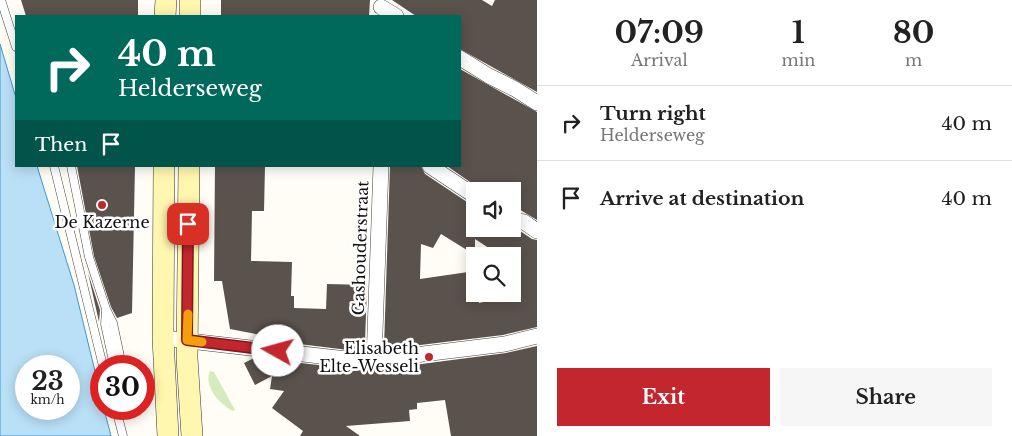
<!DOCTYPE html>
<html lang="en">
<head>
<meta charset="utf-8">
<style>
  :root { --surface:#fff; --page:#f6f6f6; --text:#222; --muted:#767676; --line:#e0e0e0; --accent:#c4262e }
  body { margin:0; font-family:"Libre Baskerville",serif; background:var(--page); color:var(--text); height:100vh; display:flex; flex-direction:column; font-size:19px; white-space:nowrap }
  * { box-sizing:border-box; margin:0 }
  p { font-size:16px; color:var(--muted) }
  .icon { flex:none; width:28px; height:28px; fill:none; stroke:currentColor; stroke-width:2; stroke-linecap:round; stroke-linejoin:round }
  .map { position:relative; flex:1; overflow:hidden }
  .sheet { display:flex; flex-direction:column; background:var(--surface); width:475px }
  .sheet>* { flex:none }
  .top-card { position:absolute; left:15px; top:15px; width:446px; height:152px; border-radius:0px; box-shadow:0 2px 12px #0003; background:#00695c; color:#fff; overflow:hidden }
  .tools { position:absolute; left:466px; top:182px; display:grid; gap:10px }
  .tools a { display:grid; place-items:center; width:55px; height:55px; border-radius:0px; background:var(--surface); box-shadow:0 2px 12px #0003; font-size:25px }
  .speed { position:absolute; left:15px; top:355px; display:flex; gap:10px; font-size:25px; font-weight:700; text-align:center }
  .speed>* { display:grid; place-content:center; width:65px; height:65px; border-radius:50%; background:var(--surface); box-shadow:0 2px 12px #0003; line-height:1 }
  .speed small { font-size:12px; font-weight:400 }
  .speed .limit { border:8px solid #d22; background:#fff; color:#111 }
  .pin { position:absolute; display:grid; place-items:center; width:42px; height:42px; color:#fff; margin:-21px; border-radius:10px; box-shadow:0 2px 8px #0006 }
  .me { position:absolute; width:55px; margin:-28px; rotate:277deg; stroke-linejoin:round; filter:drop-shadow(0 0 4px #0008) }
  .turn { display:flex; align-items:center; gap:18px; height:105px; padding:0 20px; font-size:22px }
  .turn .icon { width:65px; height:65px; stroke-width:2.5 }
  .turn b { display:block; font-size:35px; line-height:42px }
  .then { display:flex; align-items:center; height:48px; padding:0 20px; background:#0003; gap:10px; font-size:19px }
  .eta { display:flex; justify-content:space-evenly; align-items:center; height:85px; text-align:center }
  .eta b { font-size:30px; font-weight:700; line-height:35px }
  .primary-button { display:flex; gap:10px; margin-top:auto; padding:10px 20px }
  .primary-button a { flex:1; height:58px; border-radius:0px; background:var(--accent); color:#fff; font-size:20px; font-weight:700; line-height:58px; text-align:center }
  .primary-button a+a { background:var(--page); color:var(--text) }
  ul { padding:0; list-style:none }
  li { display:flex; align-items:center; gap:15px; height:75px; padding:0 20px; border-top:1px solid var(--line) }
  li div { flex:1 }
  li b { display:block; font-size:19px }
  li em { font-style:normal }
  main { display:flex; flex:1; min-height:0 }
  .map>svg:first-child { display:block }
  .green { fill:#d5ebbd }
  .water { fill:#b9e0f7; stroke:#3f96cf; fill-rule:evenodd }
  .building { fill:#5a524d; fill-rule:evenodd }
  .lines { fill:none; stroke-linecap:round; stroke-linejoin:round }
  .lane-casing { stroke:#444; stroke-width:9 }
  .street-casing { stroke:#444; stroke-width:16 }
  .secondary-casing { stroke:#333; stroke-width:22 }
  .lane { stroke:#fff; stroke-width:8 }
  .street { stroke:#fff; stroke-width:15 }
  .secondary { stroke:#fff6b0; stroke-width:21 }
  .route-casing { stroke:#7f191e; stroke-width:12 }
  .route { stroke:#c4262e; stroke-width:9 }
  .slow { stroke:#f59e0b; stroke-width:9 }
  .poi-dot { fill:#c4262e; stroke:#fff; stroke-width:2 }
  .labels { text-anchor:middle; stroke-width:5; stroke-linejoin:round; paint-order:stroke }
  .poi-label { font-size:16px; fill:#111; stroke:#fff }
  .street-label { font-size:16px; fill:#111; stroke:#fff }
</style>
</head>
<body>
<main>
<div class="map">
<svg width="537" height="436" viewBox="0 0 537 436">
  <rect width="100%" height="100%" fill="#fffdf5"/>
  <!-- green -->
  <path class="green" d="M 210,371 L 214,372 L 235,410 L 233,411 C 220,405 203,386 210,371 Z"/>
  <!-- water -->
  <path class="water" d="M 0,44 L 16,98 L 16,166 L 37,166 L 74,285 L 101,396 L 101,409 L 104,409 L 111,436 L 0,436 ZM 26,366 L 69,366 L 69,409 L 26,409 Z"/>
  <!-- building -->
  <path class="building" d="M 21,0 L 138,0 L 138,16 L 26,16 Z
    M 221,0 L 370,0 L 369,16 L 221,16 Z
    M 392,0 L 482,0 L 492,6 L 495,0 L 537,0 L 537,92 L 460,49 L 460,16 L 416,16 Z
    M 460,69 L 537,112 L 537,220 L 512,205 L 512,191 L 483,191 L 447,166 L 460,166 Z
    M 77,166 L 135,166 L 132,313 L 117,318 L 111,307 L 94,256 Z
    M 215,166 L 265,166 L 264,211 L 252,211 L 251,261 L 292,262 L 291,296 L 294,296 L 294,308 L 326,309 L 327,284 L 367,285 L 365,343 L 356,351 L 283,342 L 286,340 L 230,329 L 222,281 L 214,281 Z
    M 390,166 L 421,166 L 425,174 L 470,204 L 475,205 L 475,229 L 509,229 L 520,231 L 532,239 L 537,240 L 537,327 L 503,335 L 387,349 L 384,347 ZM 441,234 L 475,255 L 475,239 L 501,256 L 512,256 L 512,283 L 515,295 L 479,303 L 477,294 L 475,294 L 475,271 L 420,279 L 421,244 L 433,248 Z
    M 88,273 L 100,310 L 99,322 Z
    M 537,346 L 537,436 L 451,436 L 445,400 L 417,403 L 417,409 L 409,410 L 410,421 L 346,426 L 360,436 L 300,436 L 303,431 L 272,408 L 284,391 L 270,389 L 272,376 L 255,385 L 244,363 L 254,358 L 337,367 L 332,372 L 407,367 L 406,366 L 506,353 Z"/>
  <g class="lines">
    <defs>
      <path id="lane" d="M 1,0 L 16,47
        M 54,166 L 103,366
        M 71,166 L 89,257 L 106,309 L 113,323 L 122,366
        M 106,311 L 105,324 L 114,366
        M 116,409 L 123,436"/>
      <path id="street" d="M 381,7 L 396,16
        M 460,58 L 489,76 L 515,89 L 537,103
        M 430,166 L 475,196
        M 512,220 L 524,222 L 537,231
        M 163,338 L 355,360 L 374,360 L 505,344 L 537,336
        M 374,360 L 381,166"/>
      <path id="secondary" d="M 165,16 L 166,0
        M 190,16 L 190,0
        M 164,166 L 163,338 L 168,436
        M 189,166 L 187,358 L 192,436"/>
    </defs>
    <!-- lane casing -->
    <use href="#lane" class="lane-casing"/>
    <!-- street casing -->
    <use href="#street" class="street-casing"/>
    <!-- secondary casing -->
    <use href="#secondary" class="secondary-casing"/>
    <!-- lane -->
    <use href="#lane" class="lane"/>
    <!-- street -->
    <use href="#street" class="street"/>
    <!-- secondary -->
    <use href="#secondary" class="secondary"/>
  </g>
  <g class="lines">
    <defs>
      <path id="route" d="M 188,224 L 187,340 L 278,351"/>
    </defs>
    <!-- route casing -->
    <use href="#route" class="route-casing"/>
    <!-- route -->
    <use href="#route" class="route"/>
    <!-- slow -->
    <path class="slow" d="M 188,314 L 187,340 L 202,342"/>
  </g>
  <!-- markers -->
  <g class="poi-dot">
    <circle cx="102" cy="205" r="5"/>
    <circle cx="429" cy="357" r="5"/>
  </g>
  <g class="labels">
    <!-- poi labels -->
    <g class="poi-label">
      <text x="102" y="228">De Kazerne</text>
      <text x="419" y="354" text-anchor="end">Elisabeth<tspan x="419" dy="18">Elte-Wesseli</tspan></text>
    </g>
    <!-- street labels -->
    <g class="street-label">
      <text transform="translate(360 248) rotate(-88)" y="6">Gashouderstraat</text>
    </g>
  </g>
</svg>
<div class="tools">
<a><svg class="icon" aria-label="sound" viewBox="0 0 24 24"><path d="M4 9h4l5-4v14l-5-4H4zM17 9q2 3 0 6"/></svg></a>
<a><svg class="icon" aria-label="search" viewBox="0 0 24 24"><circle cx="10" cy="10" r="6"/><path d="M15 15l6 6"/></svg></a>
</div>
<div class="speed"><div>23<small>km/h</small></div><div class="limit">30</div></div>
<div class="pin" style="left:188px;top:224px;background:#d93025"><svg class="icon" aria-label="arrive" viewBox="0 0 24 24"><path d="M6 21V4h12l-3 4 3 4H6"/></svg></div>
<svg class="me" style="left:278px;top:351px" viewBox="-20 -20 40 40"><circle r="19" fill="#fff"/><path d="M0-13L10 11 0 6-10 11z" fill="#c4262e"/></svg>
<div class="top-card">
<div class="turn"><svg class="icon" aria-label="right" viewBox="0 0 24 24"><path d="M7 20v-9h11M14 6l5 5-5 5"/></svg><div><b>40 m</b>Helderseweg</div></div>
<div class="then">Then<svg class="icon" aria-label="arrive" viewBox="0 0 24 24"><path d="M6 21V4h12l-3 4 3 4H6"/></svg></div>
</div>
</div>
<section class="sheet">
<div class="eta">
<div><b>07:09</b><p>Arrival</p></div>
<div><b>1</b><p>min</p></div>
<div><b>80</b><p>m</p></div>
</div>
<ul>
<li><svg class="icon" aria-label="right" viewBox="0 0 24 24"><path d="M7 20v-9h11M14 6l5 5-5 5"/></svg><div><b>Turn right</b><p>Helderseweg</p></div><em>40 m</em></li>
<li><svg class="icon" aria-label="arrive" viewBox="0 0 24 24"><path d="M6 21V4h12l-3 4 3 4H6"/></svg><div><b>Arrive at destination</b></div><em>40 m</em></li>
</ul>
<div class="primary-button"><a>Exit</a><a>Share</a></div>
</section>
</main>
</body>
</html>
